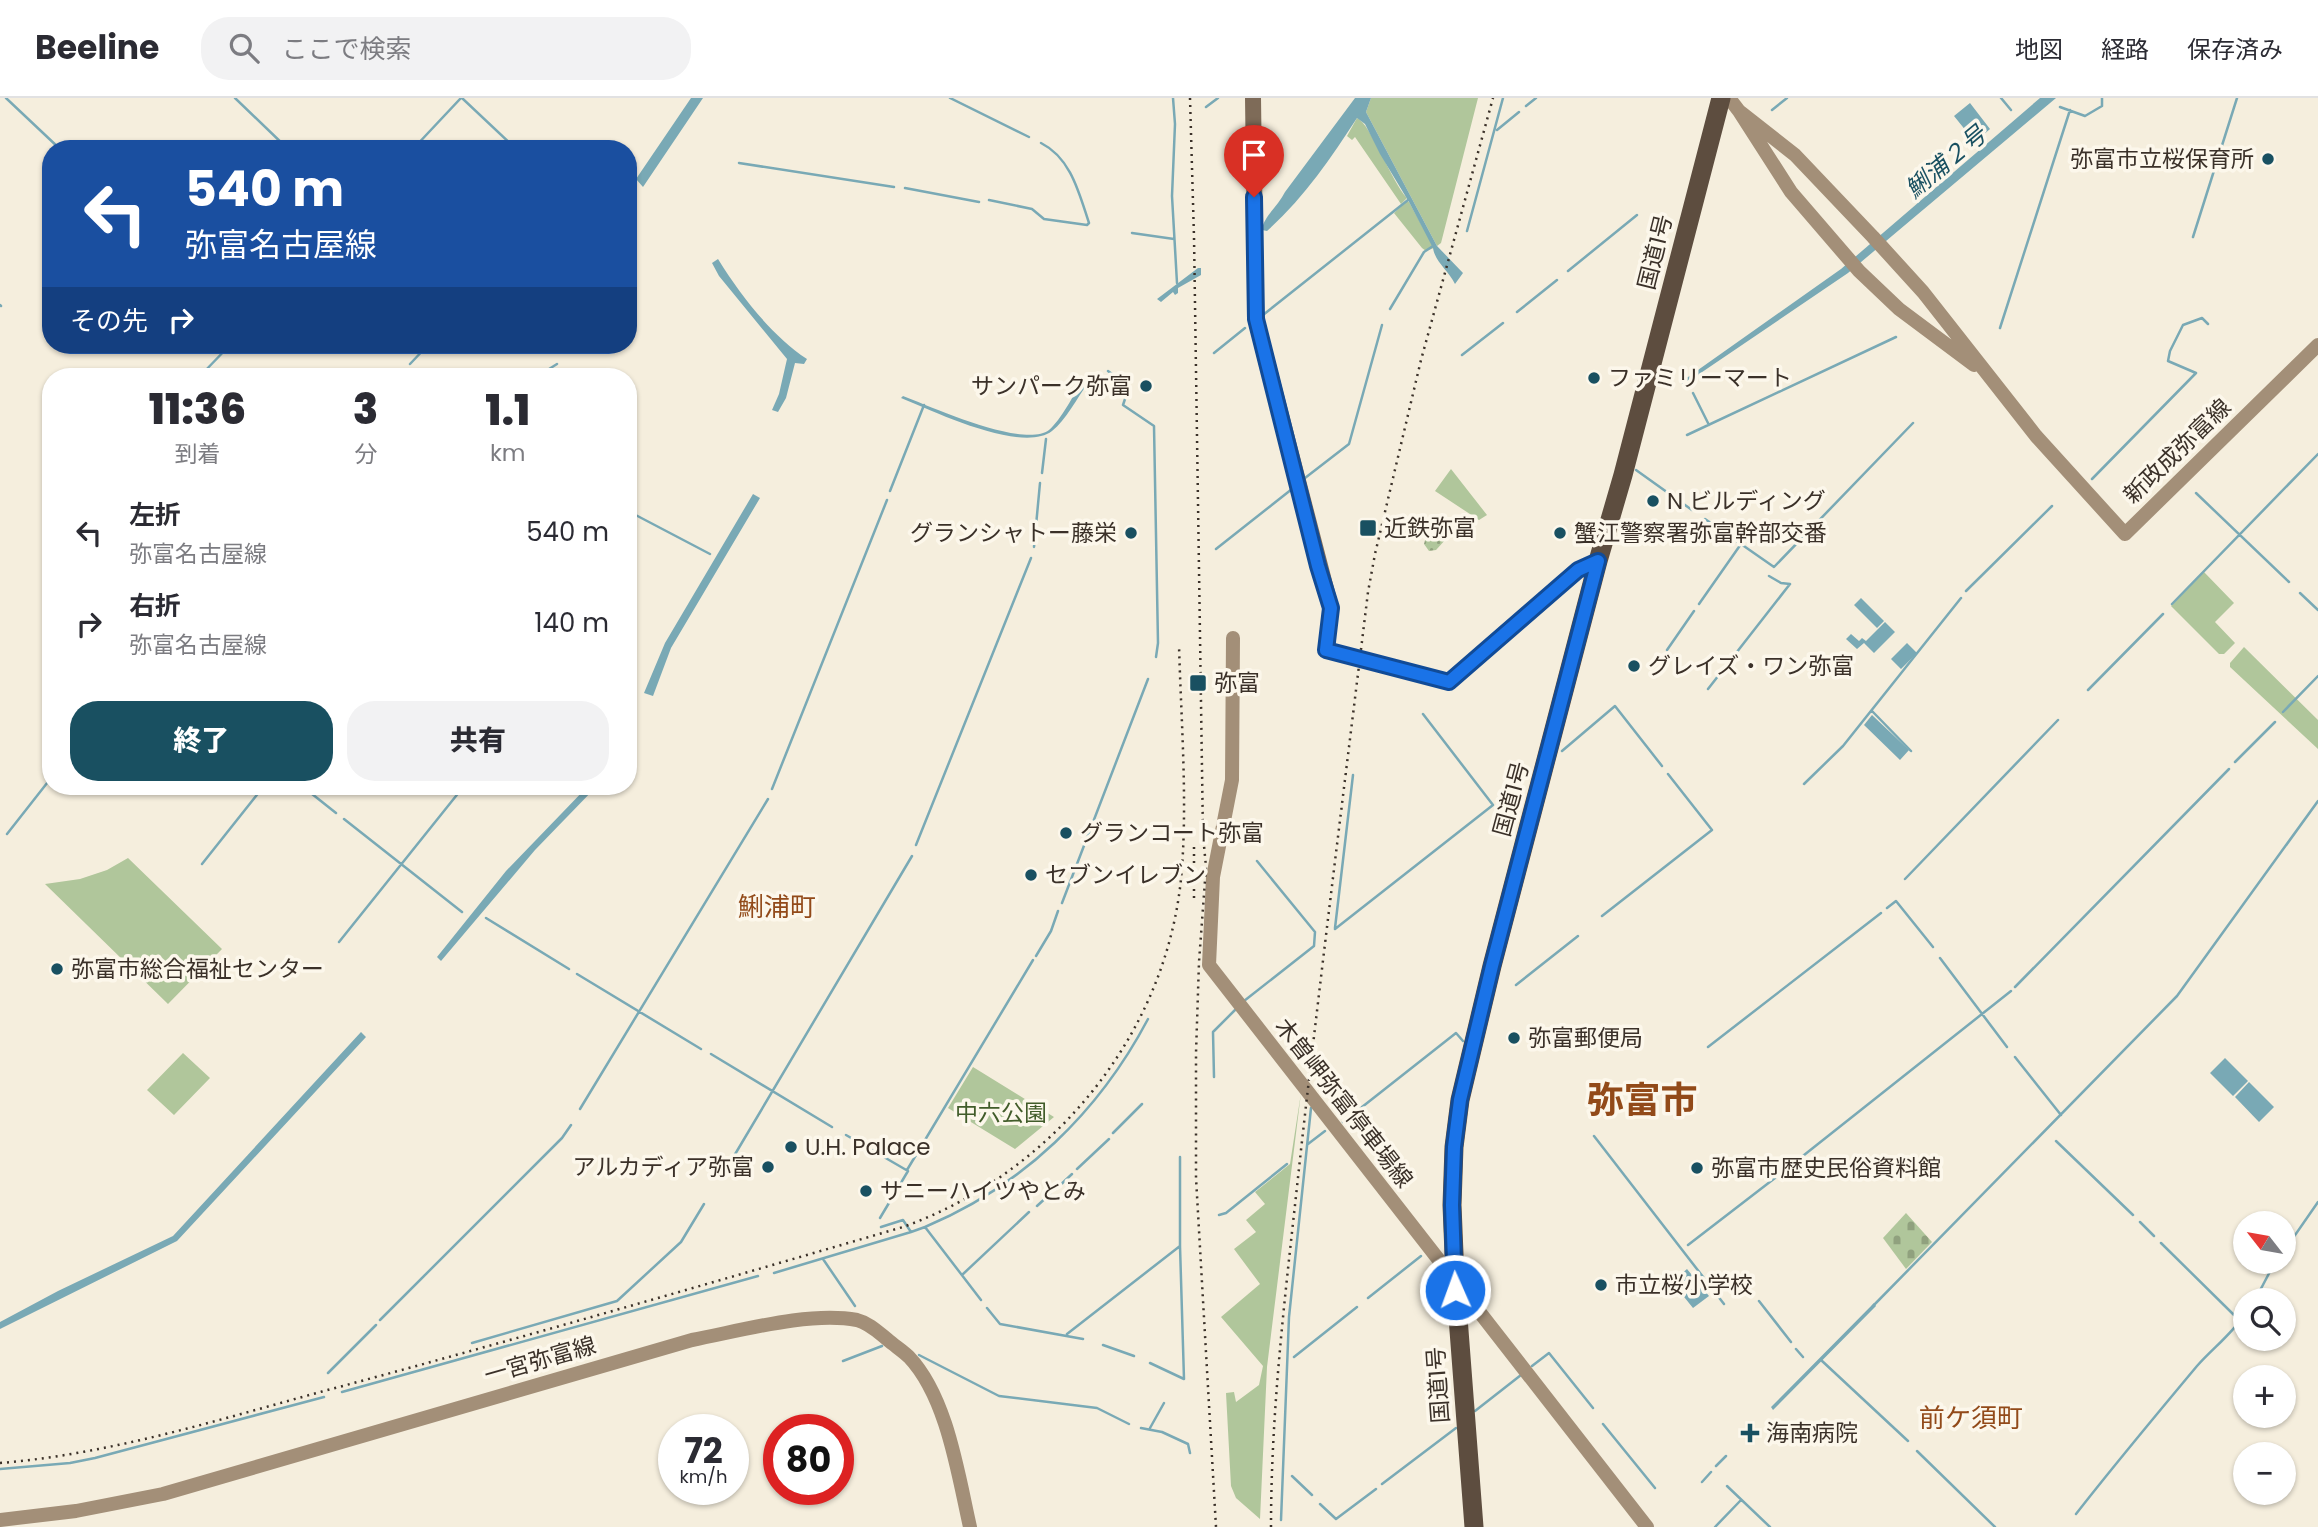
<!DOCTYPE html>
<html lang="ja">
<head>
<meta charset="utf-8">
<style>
  :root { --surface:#fff; --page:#f2f2f3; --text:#2b2b33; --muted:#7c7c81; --line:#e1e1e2; --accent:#195061 }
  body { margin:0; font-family:Poppins,"Noto Sans JP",sans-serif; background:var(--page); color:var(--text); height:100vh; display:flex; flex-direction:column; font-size:26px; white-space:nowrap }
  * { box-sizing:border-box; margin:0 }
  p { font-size:23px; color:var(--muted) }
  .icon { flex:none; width:38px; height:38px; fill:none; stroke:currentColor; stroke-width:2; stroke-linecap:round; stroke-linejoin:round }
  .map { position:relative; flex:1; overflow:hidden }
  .drawer { position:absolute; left:42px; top:270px; width:595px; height:427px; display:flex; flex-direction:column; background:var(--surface); border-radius:28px; box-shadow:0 2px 5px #0004 }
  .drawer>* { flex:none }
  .guide { position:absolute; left:42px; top:42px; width:595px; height:214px; border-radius:28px; box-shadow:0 2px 5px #0004; background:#1a4fa0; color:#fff; overflow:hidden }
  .needle { width:46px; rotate:301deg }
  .controls { position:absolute; left:2233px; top:1113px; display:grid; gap:14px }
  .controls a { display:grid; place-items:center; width:63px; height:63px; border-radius:50%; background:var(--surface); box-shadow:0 2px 5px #0004; font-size:35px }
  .speed { position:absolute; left:658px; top:1316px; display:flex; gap:14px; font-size:35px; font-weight:700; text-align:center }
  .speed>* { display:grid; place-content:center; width:91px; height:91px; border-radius:50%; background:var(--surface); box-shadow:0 2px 5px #0004; line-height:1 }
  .speed small { font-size:18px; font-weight:400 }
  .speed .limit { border:10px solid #d22; background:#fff; color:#111 }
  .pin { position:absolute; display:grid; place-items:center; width:60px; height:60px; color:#fff; margin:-72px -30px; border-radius:50% 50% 50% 0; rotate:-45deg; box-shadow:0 0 7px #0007 }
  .pin .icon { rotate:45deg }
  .me { position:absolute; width:77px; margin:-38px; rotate:358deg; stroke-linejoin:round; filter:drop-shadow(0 0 5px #0008) }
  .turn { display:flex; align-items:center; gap:24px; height:147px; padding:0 28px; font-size:32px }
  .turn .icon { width:91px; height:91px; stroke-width:2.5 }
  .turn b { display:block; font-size:49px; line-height:60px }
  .then { display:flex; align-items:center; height:66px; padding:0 28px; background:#0003; gap:14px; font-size:26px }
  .eta { display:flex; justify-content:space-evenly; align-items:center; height:119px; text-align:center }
  .eta b { font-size:42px; font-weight:800; line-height:49px }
  .primary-button { display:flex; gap:14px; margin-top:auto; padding:14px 28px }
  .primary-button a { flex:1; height:80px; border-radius:28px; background:var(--accent); color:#fff; font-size:28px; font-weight:800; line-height:80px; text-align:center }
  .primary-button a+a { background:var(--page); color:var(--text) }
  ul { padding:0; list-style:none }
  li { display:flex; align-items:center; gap:21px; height:91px; padding:0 28px }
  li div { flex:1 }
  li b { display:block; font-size:26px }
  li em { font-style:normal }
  header { display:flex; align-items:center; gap:42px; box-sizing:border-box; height:98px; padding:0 35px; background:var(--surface); border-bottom:2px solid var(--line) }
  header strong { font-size:33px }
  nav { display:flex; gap:38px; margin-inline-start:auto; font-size:24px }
  .search { width:490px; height:63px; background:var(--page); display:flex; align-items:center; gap:18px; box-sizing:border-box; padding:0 24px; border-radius:28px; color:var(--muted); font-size:26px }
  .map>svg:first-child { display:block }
  .green { fill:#b0c69b }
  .cemetery { fill:url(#cemetery-stones) }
  .garden { fill:url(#garden-dots) }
  .water { fill:#79a9b5 }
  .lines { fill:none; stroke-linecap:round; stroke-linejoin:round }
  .stream { stroke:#79a9b5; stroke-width:2.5 }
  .secondary { stroke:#a38f78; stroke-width:14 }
  .primary { stroke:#7e6b58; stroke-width:16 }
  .highway { stroke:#5d4d3f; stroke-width:19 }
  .rail { stroke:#3b3129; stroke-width:2.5; stroke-dasharray:2 5; stroke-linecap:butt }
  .route-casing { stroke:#114b97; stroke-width:18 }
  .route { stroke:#1a73e8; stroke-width:12 }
  .poi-dot { fill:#195061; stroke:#fcf7eb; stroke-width:2.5 }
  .labels { text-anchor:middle; stroke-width:7; stroke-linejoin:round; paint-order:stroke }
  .poi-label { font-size:23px; fill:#3b3129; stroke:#fcf7eb; text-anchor:start }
  .street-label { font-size:23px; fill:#3b3129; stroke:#fcf7eb }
  .park-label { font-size:23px; fill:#415c2a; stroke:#fcf7eb }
  .water-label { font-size:24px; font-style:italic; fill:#195061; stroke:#fcf7eb }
  .quarter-label { font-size:26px; fill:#924a19; stroke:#fcf7eb }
  .town-label { font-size:37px; font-weight:bold; fill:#924a19; stroke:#fcf7eb }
</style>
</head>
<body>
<header>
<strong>Beeline</strong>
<div class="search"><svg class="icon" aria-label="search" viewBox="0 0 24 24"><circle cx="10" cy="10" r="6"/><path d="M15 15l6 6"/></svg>ここで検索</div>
<nav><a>地図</a><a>経路</a><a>保存済み</a></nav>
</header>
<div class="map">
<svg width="2318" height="1429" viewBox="0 0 2318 1429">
  <defs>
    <pattern id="cemetery-stones" width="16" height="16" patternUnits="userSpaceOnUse" patternTransform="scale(1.75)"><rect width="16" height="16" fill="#b0c69b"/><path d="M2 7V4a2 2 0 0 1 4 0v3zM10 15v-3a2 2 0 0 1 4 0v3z" fill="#90a17e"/></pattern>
    <pattern id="garden-dots" width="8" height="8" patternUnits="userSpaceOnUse" patternTransform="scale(1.75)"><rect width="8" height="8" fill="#b0c69b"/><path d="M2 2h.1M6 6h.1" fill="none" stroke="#90a17e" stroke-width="1.8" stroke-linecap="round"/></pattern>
  </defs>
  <rect width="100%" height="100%" fill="#f5eedd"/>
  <!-- green -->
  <path class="green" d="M 1371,0 L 1478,0 L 1441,145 L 1437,148 L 1366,14 Z
    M 1357,20 C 1371,26 1392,85 1407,100 L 1401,106 L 1355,39 L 1352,42 L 1347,38 Z
    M 1407,103 L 1409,104 L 1434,150 L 1426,153 L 1422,150 L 1394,115 Z
    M 1451,371 L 1487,417 L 1479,422 L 1435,393 Z
    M 2204,474 L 2234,505 L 2215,524 L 2235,545 L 2224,556 L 2219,556 L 2171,508 Z
    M 2244,549 L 2318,622 L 2318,651 L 2230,569 L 2230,565 Z
    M 128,760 L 222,851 L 168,906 L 45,786 L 80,781 L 107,772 Z
    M 183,955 L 210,980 L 174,1017 L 147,992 Z
    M 973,969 L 1054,1019 L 1015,1051 L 948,1010 Z
    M 1301,995 L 1267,1269 L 1260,1421 L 1236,1400 L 1231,1388 L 1226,1295 L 1234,1294 L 1236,1304 L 1259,1287 L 1263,1268 L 1221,1219 L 1260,1186 L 1234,1151 L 1256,1134 L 1246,1122 L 1265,1106 L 1255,1094 L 1290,1066 Z"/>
  <!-- cemetery -->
  <path class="cemetery" d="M 1906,1115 L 1932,1144 L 1906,1171 L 1883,1140 Z"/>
  <!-- garden -->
  <path class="garden" d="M 1440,428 L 1446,435 L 1446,441 L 1436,452 L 1429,453 L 1424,446 L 1427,435 L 1434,429 Z"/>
  <!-- water -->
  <path class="water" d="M 691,0 L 703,0 L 643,89 L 636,81 Z
    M 1355,0 L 1371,0 L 1366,14 L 1437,148 L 1463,175 L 1455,186 C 1449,173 1435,164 1433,150 L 1409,104 L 1380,56 L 1365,26 L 1357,20 C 1331,60 1303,101 1267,133 L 1262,132 C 1263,119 1279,107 1285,94 Z
    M 2040,0 L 2056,0 L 1848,175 L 1683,287 L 1681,284 L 1841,171 Z
    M 1970,5 L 1990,31 L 1975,44 L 1954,18 Z
    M 718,161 C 741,198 771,237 807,261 L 804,266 L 795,265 L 786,300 L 778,314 L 772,312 L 779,296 L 787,261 L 719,178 L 712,165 Z
    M 1198,170 L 1201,170 L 1201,177 L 1178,190 L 1178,195 L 1175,197 L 1173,194 L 1161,204 L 1157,201 Z
    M 1083,282 L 1088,285 C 1077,300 1066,322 1052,333 C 1022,356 933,313 901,300 L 903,298 C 932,309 1024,351 1049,332 C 1061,322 1074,296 1083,282 Z
    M 753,396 L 760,400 L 671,550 L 653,598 L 644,595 L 665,545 Z
    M 1861,500 L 1884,523 L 1877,530 L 1854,507 Z
    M 1885,524 L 1895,534 L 1874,555 L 1864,545 L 1857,551 L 1846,541 L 1851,536 L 1859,543 L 1862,540 L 1866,543 Z
    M 1907,545 L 1917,555 L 1901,571 L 1891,561 Z
    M 1872,617 L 1909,652 L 1900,662 L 1864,627 Z
    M 588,688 L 597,688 L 535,752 L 441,863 L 437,859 L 506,773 Z
    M 361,934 L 366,939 L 177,1143 L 0,1231 L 0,1224 L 58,1193 L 173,1138 Z
    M 2225,960 L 2248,983 L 2233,998 L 2210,975 Z
    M 2249,984 L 2274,1009 L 2259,1024 L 2235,999 Z
    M 1687,1171 L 1709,1198 L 1693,1210 L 1672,1184 Z
    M 1874,1205 L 1876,1208 L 1773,1312 L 1771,1309 Z"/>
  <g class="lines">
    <!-- stream -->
    <path class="stream" d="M 6,0 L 60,51
      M 235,0 L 288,51
      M 462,0 L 513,48
      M 950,0 L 1029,39
      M 1173,0 L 1175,26 L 1172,98 L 1177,185
      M 2001,0 L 2011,12
      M 1526,8 L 1536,0
      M 1206,9 L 1218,0
      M 2060,9 L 2085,18 L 2102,8 L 2102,0
      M 1772,12 L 1787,0
      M 1497,32 L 1519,14
      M 413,51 L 461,0
      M 739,65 L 894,89
      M 905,90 L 979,104
      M 989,102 L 1032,111 L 1044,121 L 1087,127 L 1089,125 C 1079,95 1071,60 1041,45
      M 1467,133 L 1503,0
      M 1132,135 L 1174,141
      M 2193,139 L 2237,0
      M 1568,173 L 1637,117
      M 0,207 L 1,208
      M 1390,211 L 1424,154 L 1433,148
      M 1517,214 L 1557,182
      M 1263,217 L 1408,102
      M 2000,230 L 2070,12
      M 1214,255 L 1245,230
      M 1462,257 L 1503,225
      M 410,266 L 428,247
      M 1108,273 L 1129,289 L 1123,307 L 1154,328 L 1158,545 L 1156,559
      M 203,275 L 230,247
      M 399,278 L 404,272
      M 538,278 L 557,266
      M 1693,295 L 1709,327
      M 1687,337 L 1896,239
      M 1636,372 L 1692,412
      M 1042,375 L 1046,341
      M 1305,380 L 1349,346 L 1382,227
      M 2092,381 L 2196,275 L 2168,263 L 2170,253 L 2183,227 L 2202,220 L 2208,226
      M 890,393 L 924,307
      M 2196,395 L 2289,484
      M 628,413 L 710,456
      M 1705,421 L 1774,469 L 1913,325
      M 1034,449 L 1040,385
      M 1216,451 L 1292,391
      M 1966,493 L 2052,408
      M 2300,495 L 2318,512
      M 1699,506 L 1741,446
      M 2172,506 L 2318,356
      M 1667,552 L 1694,513
      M 1708,591 L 1790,486 L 1781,485 L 1769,478
      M 2088,592 L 2163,516
      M 1872,613 L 1911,653
      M 2283,614 L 2318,578
      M 1562,653 L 1615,608 L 1662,668
      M 2235,664 L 2275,624
      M 1804,686 L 1843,648 L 1961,500
      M 302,688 L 336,715
      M 772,691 L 887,402
      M 344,721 L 462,814
      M 7,736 L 51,680
      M 916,747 L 1031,460
      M 202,766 L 264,688
      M 1905,781 L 2058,622
      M 1062,805 L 1148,581
      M 1887,810 L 1896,803 L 1933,849
      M 1602,818 L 1712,732 L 1668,676
      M 486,820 L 569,871
      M 1335,830 L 1353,677
      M 1335,831 L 1493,707 L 1423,616
      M 339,844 L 464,688
      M 1036,858 L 1051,833 L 1058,813
      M 1940,860 L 2007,949
      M 577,876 L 701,951
      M 1516,887 L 1578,838
      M 2015,889 L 2229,671
      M 1244,903 L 1314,848 L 1315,834 L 1257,763
      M 1708,949 L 1881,815
      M 711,956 L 832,1029
      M 2015,959 L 2061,1017
      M 1214,979 L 1213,934 L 1237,910
      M 580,1011 L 768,701
      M 1343,1024 L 1456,935 L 1463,943
      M 1113,1035 L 1142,1006
      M 846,1037 L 908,1073 L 880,1120
      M 1594,1038 L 1724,1206
      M 2056,1043 L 2133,1117
      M 1308,1046 L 1325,1033
      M 734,1058 L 912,758
      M 1794,1065 L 2011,893
      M 1077,1071 L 1109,1041
      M 907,1072 L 1033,862
      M 1056,1091 L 1072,1076
      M 1037,1108 L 1050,1096
      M 1219,1117 L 1226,1115 L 1287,1066
      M 2140,1124 L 2154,1138
      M 881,1129 L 903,1122 L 911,1134 L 925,1129 L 981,1202
      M 925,1129 C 1023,1088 1099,1014 1148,921
      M 2161,1145 L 2234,1217
      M 1688,1147 L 1775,1080
      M 2284,1153 L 2318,1104
      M 823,1161 L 855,1208
      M 774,1175 L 911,1134
      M 962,1177 L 1029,1114
      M 1368,1200 L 1421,1158
      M 2255,1202 L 2275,1164
      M 1759,1203 L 1791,1244
      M 1873,1208 L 2177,898 L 2318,703
      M 987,1210 L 1000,1226 L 1083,1241
      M 380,1222 L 562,1040 L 571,1027
      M 1067,1236 L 1180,1148
      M 472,1245 L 617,1203 L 681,1144 L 704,1106
      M 1103,1247 L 1134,1258
      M 1796,1251 L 1803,1259
      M 919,1257 L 999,1298 L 1097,1310 L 1129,1326
      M 1294,1259 L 1357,1209
      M 1821,1262 L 1908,1343
      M 843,1263 L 882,1248
      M 1150,1265 L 1184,1281 L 1180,1148 L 1180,1059
      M 1532,1268 L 1549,1255 L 1593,1310
      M 328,1275 L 376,1227
      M 342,1294 L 758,1178
      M 1475,1313 L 1521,1277
      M 1603,1326 L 1655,1390
      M 1141,1330 L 1162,1334 L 1188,1346 L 1190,1355
      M 1150,1330 L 1164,1305
      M 1917,1353 L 1995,1429
      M 1716,1368 L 1726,1358
      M 0,1371 L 70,1365 L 95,1360 L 324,1299
      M 1292,1378 L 1312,1397
      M 1702,1384 L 1711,1374
      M 1382,1386 L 1456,1330
      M 1727,1388 L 1770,1429
      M 1320,1406 L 1336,1421 L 1376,1391
      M 2076,1416 C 2115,1366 2156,1317 2197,1268 C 2213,1250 2232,1236 2245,1216
      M 1281,1422 L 1289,1219 L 1311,1010
      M 1715,1429 L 1741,1402"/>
    <!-- secondary -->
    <path class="secondary" d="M 1729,0 L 1739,13 L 1791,94 L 1859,173 L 1899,211 L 1974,267
      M 1739,13 L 1795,57 L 1873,139 L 1923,194 L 2036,338 L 2125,436 L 2318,247
      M 1233,540 L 1232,682 L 1213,779 L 1209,867 L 1647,1429
      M 0,1422 L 76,1413 L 163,1396 L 692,1242 C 740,1233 809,1213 857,1222 C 869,1225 878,1234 888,1242 C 895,1248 903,1253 909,1259 C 947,1299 958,1376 970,1429"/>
    <!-- primary -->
    <path class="primary" d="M 1253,0 L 1256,221 L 1331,510 L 1326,552 L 1449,584 L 1578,472 L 1598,463"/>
    <!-- highway -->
    <path class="highway" d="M 1474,1429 L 1455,1180 L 1452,1107 L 1454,1049 L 1460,1002 L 1492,868 L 1598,463 L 1623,377 L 1721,0"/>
    <!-- rail -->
    <path class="rail" d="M 1190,0 L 1194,139 L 1203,737 L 1206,769 L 1199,864 L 1196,955 L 1196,1080 L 1216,1429
      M 1194,800 L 1194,744
      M 0,1365 C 111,1356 217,1322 324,1293 C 518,1241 711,1185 903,1129 C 1051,1076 1165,939 1181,781 C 1188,707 1181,622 1179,547
      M 1271,1429 C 1271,1305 1287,1183 1300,1061 C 1321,872 1345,683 1368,494 L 1375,456 L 1421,262 L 1493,0"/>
  </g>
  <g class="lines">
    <defs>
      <path id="route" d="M 1254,99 L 1256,221 L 1318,468 L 1331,510 L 1326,552 L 1449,584 L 1578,472 L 1598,463 L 1492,868 L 1460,1002 L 1454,1049 L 1452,1107 L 1455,1192"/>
    </defs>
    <!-- route casing -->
    <use href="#route" class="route-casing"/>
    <!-- route -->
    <use href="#route" class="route"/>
  </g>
  <!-- markers -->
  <g class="poi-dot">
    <circle cx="2268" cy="61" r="7"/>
    <circle cx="1594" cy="280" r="7"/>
    <circle cx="1146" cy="288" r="7"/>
    <circle cx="1653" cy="403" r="7"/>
    <rect x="1359" y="421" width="18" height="18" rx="3.5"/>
    <circle cx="1131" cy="435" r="7"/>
    <circle cx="1560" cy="435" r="7"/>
    <circle cx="1634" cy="568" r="7"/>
    <rect x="1189" y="576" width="18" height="18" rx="3.5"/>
    <circle cx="1066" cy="735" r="7"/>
    <circle cx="1031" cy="777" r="7"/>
    <circle cx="57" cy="871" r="7"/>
    <circle cx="1514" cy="940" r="7"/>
    <circle cx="791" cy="1049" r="7"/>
    <circle cx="768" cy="1069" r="7"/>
    <circle cx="1697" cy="1070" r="7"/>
    <circle cx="866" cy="1093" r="7"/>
    <circle cx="1601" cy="1187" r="7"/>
    <path d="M1746.5 1324.5h7v7h7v7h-7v7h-7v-7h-7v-7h7z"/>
  </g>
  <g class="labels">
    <!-- poi labels -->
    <g class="poi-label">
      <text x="2254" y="69" text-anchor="end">弥富市立桜保育所</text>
      <text x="1608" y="288">ファミリーマート</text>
      <text x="1132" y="296" text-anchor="end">サンパーク弥富</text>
      <text x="1667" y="411">N ビルディング</text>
      <text x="1384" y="438">近鉄弥富</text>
      <text x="1117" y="443" text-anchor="end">グランシャトー藤栄</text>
      <text x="1574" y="443">蟹江警察署弥富幹部交番</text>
      <text x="1648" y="576">グレイズ・ワン弥富</text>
      <text x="1214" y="593">弥富</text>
      <text x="1080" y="743">グランコート弥富</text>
      <text x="1045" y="785">セブンイレブン</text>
      <text x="71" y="879">弥富市総合福祉センター</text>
      <text x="1528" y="948">弥富郵便局</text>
      <text x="805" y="1057">U.H. Palace</text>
      <text x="754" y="1077" text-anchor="end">アルカディア弥富</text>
      <text x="1711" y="1078">弥富市歴史民俗資料館</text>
      <text x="880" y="1101">サニーハイツやとみ</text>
      <text x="1615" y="1195">市立桜小学校</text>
      <text x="1766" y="1343">海南病院</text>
    </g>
    <!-- street labels -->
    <g class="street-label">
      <text transform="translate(1655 154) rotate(-76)" y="8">国道1号</text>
      <text transform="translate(2177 353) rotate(-44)" y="8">新政成弥富線</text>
      <text transform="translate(1511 701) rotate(-75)" y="8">国道1号</text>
      <text transform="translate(1344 1005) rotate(52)" y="8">木曽岬弥富停車場線</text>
      <text transform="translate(540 1262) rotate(-16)" y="8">一宮弥富線</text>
      <text transform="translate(1438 1287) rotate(-94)" y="8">国道1号</text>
    </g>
    <!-- park labels -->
    <g class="park-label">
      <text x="1001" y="1023">中六公園</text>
    </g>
    <!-- water labels -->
    <g class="water-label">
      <text transform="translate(1946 64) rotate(-40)" y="8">鯏浦２号</text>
    </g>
    <!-- quarter labels -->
    <g class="quarter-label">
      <text x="777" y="818">鯏浦町</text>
      <text x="1971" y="1329">前ケ須町</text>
    </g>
    <!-- town labels -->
    <g class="town-label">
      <text x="1642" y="1015">弥富市</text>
    </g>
  </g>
</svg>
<div class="controls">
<a><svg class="needle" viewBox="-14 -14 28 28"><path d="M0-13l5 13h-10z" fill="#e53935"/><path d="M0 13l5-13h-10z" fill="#7c7c81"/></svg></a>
<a><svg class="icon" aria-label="search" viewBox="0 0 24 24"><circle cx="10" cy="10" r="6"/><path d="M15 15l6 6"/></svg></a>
<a>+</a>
<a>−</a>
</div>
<div class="speed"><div>72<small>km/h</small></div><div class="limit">80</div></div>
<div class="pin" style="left:1254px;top:99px;background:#d93025"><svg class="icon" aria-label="arrive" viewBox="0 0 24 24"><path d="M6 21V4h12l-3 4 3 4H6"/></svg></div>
<svg class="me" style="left:1455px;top:1192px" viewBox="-20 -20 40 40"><circle r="17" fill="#1a73e8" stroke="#fff" stroke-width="3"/><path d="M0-11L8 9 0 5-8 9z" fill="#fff"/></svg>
<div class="guide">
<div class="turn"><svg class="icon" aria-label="left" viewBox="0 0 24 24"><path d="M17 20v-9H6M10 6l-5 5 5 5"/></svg><div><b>540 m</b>弥富名古屋線</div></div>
<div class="then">その先<svg class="icon" aria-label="right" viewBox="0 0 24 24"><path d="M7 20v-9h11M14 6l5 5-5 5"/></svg></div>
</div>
<section class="drawer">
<div class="eta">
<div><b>11:36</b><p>到着</p></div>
<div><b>3</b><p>分</p></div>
<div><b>1.1</b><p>km</p></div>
</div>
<ul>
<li><svg class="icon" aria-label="left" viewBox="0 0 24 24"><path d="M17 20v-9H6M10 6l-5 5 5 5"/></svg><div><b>左折</b><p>弥富名古屋線</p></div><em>540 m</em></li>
<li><svg class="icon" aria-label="right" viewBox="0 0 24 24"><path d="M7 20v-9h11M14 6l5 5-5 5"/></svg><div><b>右折</b><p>弥富名古屋線</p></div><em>140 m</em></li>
</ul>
<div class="primary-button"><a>終了</a><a>共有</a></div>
</section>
</div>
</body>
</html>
